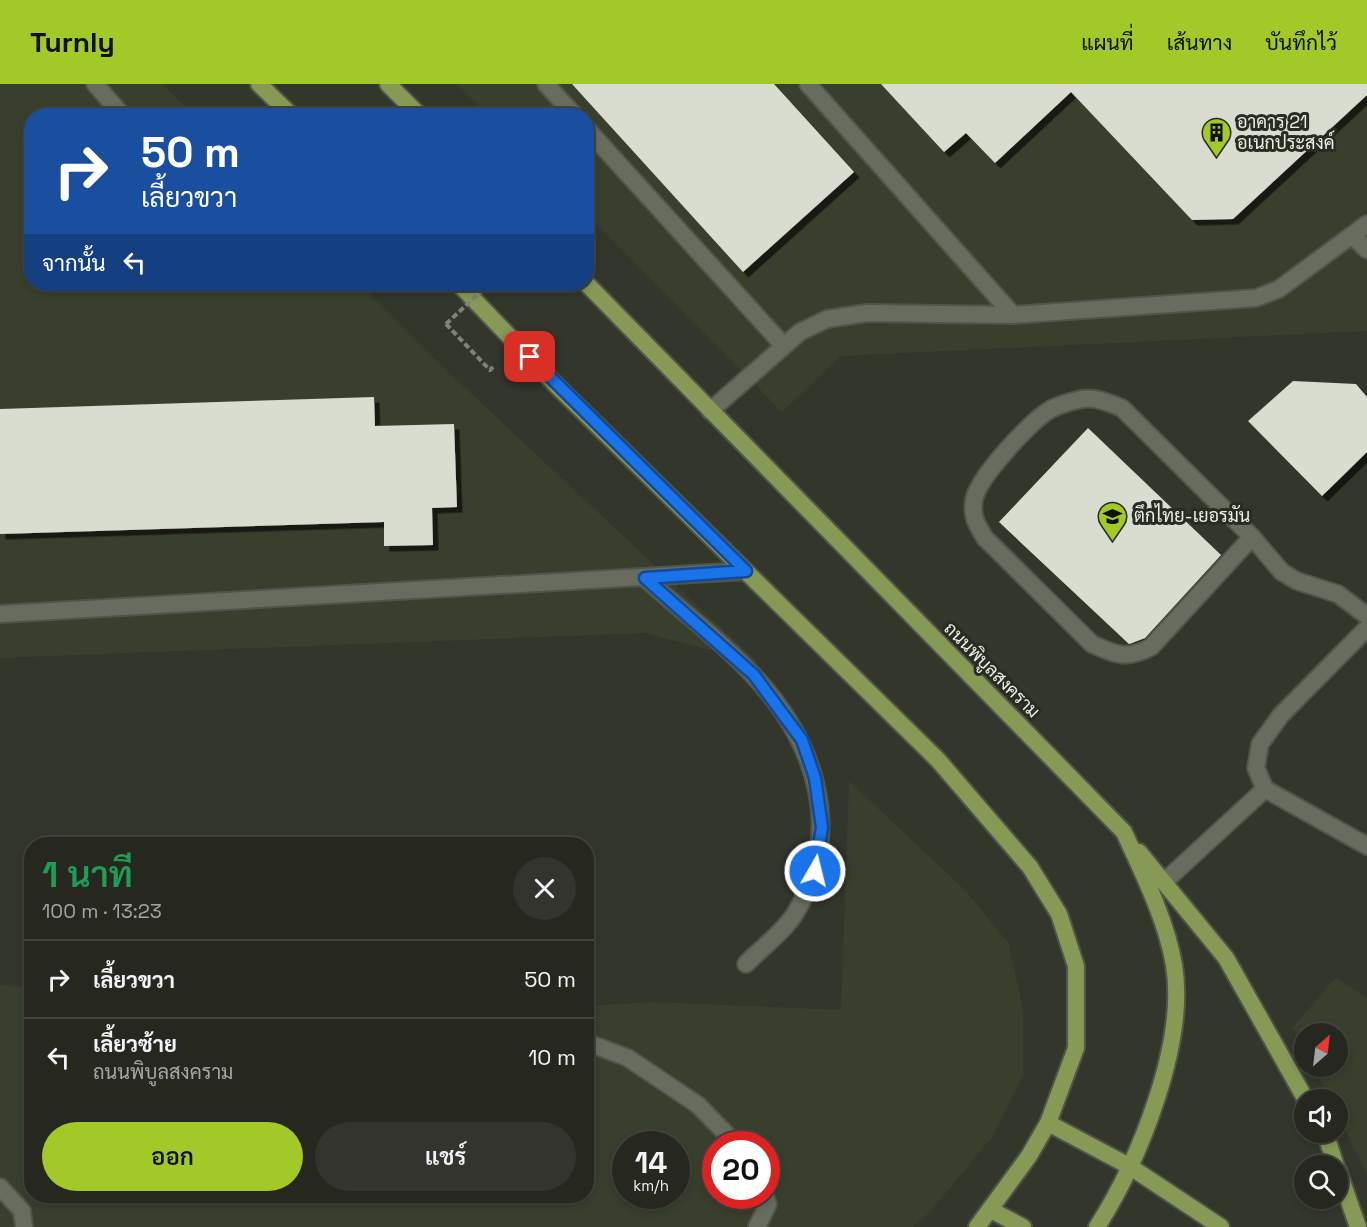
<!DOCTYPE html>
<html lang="th">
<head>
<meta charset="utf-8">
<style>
  :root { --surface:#262820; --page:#32342d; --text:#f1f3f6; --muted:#a4a6a5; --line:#42443e; --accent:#a2c927 }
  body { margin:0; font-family:"Space Grotesk",Sarabun,sans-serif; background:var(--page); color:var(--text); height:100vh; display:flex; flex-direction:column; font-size:22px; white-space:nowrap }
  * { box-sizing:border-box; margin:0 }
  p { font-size:20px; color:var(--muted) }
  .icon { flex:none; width:33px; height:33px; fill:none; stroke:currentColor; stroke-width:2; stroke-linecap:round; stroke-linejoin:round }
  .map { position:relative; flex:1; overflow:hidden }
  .panel { position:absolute; left:24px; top:753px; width:570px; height:366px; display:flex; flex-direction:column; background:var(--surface); border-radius:24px; box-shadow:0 3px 9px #0003,0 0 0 2px var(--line) }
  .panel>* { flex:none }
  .banner { position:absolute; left:24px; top:24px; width:570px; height:183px; border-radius:24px; box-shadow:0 3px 9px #0003,0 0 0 2px var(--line); background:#1a4fa0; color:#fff; overflow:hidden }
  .needle { width:39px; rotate:28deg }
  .buttons { position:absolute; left:1294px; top:939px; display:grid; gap:12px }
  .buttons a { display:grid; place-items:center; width:54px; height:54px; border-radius:50%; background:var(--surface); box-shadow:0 3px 9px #0003,0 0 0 2px var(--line); font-size:30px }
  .speed { position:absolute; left:612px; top:1047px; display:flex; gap:12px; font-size:30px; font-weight:700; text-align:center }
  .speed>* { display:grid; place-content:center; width:78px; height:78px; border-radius:50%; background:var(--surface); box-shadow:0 3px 9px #0003,0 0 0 2px var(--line); line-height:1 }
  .speed small { font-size:15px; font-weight:400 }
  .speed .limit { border:9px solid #d22; background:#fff; color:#111 }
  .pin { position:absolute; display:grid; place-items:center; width:51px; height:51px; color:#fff; margin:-26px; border-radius:12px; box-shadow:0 3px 9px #0006 }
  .me { position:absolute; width:66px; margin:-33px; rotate:8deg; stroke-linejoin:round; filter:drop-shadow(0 0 4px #0008) }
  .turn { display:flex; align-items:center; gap:21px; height:126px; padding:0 18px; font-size:27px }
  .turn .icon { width:78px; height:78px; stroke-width:2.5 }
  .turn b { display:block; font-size:42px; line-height:51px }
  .then { display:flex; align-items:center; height:57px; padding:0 18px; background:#0003; gap:12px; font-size:22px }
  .round { display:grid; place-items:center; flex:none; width:63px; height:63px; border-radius:32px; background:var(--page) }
  .summary { display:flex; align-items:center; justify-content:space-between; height:102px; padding:0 18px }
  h1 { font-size:36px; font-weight:600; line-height:45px; color:#1e9e55 }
  .action { display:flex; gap:12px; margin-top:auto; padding:12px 18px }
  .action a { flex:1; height:69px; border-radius:36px; background:var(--accent); color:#111; font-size:24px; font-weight:600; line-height:69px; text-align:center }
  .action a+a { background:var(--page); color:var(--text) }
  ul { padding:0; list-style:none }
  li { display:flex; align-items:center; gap:18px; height:78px; padding:0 18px; border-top:2px solid var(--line) }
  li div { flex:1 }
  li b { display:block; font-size:22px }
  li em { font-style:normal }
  header { display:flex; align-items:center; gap:36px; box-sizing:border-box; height:84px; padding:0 30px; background:var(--accent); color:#111 }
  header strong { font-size:28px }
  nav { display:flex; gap:33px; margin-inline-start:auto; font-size:21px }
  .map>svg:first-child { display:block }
  .built { fill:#393f2d; fill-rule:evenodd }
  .building { fill:#d8ddcf; filter:url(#shadow) }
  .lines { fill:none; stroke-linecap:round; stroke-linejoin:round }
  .service-casing { stroke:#51544a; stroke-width:20 }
  .primary-casing { stroke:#51544a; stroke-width:20 }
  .path { stroke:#7f8279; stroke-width:4; stroke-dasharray:6 3; stroke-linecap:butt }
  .service { stroke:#676c5f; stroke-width:16 }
  .primary { stroke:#869a56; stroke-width:16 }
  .path-bridge { stroke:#7f8279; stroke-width:4; stroke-dasharray:6 3; stroke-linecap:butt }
  .route-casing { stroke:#114b97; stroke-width:15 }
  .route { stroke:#1a73e8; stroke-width:10 }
  .labels { text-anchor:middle; stroke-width:6; stroke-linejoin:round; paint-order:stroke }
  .poi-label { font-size:18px; fill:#ecefe7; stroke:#292c21; text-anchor:start }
  .street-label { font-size:18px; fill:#ecefe7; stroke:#292c21 }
</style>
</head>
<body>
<header>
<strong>Turnly</strong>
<nav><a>แผนที่</a><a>เส้นทาง</a><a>บันทึกไว้</a></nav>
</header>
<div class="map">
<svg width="1367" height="1143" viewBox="0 0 1367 1143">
  <defs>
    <filter id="shadow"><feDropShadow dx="5.5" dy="5.5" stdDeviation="0" flood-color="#0009"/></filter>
  </defs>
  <rect width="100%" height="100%" fill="#32362b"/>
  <!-- built -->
  <path class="built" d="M 0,0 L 162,0 L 193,31 L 32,32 L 32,200 L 359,200 L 428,269 L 758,578 L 645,549 L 0,574 Z
    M 457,0 L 1367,0 L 1367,247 L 841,272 L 782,328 L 587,131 L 586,32 L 488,31 Z
    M 849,697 L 967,808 L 1009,860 L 1023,926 L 1023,991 L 992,1053 L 930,1128 L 913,1143 L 0,1143 L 0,900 L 31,905 L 32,1112 L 586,1112 L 587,922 L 654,918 L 841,926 ZM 626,1060 L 676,1060 L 676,1112 L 626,1112 ZM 716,1060 L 766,1060 L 766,1112 L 716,1112 Z
    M 1336,893 L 1367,914 L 1367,1092 L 1338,1030 L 1338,1016 L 1330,1015 L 1313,983 L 1338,982 L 1338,950 L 1305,950 L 1305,966 L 1293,943 Z"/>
  <!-- building -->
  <path class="building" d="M 572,0 L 774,0 L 854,88 L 743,188 Z
    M 881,0 L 1367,0 L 1367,11 L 1233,135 L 1192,136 L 1071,8 L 995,79 L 966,49 L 944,68 Z
    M 1293,297 L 1356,300 L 1367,313 L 1367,368 L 1322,412 L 1248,337 Z
    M 374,313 L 375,342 L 454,340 L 457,423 L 432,424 L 433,461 L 384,462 L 384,438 L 0,450 L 0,325 Z
    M 1088,344 L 1221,471 L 1145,554 L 1132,559 L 1129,560 L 999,438 Z"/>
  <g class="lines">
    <defs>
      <path id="service" d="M 95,0 L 123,32
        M 546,0 L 575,32
        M 808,0 L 1013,231
        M 586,44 L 784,262
        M 1352,151 L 1367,166
        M 710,327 L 800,248 L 827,235 L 867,229 L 1013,231 L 1256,214 L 1279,205 L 1367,140
        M 1252,453 L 1151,563 C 1126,576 1117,571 1092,560 L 985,454 C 977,441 971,432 974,416 C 978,393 1031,337 1051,325 C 1059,321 1073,317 1082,315 C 1096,313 1109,319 1122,324 L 1252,453 L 1282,488 L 1297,497 L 1338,510 L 1367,532
        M 645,494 C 680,526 721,556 753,591 C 815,657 845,745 796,828 C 785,847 761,864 746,880
        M 0,530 L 745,487
        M 1367,544 L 1281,631 L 1260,660 L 1256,684 L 1265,705 L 1367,762
        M 1164,798 L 1265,705
        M 586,958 L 628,974 L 698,1021 L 736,1060
        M 0,1103 L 22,1127 L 24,1143
        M 757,1143 L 768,1120 L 765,1112"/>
      <path id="primary" d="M 259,0 L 292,32
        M 388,0 L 420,32
        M 586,199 L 1124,748 C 1143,790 1166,835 1174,881 C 1187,959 1139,1077 1097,1143
        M 459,200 L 555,300 L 938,676 L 1030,783 L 1059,830 L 1076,882 L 1076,964 L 1048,1039 L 1029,1072 L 977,1143
        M 1139,768 L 1226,874 L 1306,1016
        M 1048,1039 L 1129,1082 L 1221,1143
        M 1325,1048 L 1336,1082
        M 1338,1086 L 1358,1143
        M 991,1126 L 1023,1143"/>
    </defs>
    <!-- service casing -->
    <use href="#service" class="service-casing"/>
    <!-- primary casing -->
    <use href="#primary" class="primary-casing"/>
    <!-- path -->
    <path class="path" d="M 446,240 L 490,286 L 493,283"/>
    <!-- service -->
    <use href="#service" class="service"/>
    <!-- primary -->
    <use href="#primary" class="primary"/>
    <!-- path-bridge -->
    <path class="path-bridge" d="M 446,240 L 489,200"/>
  </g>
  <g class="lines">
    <defs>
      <path id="route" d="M 530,273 L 746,487 L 645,494 L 754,591 L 802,656 L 815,694 L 822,743 L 815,787"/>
    </defs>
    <!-- route casing -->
    <use href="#route" class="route-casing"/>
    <!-- route -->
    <use href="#route" class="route"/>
  </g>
  <!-- icons -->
  <defs>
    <symbol id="building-pin" viewBox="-11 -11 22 30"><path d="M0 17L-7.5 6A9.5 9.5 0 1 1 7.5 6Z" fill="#a2c927" stroke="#292c21"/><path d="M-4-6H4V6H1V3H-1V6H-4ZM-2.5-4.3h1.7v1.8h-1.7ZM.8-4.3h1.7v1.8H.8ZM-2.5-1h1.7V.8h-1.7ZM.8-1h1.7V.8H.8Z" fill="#111"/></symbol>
    <symbol id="university-pin" viewBox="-11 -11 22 30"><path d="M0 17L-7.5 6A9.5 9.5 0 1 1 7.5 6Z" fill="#a2c927" stroke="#292c21"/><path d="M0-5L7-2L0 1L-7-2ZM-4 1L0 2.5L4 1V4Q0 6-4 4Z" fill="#111"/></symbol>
  </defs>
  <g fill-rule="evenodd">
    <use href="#building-pin" x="1200" y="32" width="33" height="45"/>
    <use href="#university-pin" x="1096" y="416" width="33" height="45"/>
  </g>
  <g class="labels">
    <!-- poi labels -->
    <g class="poi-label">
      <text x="1237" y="44">อาคาร 21<tspan x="1237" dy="21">อเนกประสงค์</tspan></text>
      <text x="1134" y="438">ตึกไทย-เยอรมัน</text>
    </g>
    <!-- street labels -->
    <g class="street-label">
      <text transform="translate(992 586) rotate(45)" y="6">ถนนพิบูลสงคราม</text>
    </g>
  </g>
</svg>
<div class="buttons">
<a><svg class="needle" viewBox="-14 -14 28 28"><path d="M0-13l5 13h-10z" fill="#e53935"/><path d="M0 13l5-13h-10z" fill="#a4a6a5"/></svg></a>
<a><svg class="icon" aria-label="sound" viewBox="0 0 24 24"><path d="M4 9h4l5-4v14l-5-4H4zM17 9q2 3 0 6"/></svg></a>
<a><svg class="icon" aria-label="search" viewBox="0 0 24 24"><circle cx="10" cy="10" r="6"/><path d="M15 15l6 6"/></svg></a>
</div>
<div class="speed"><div>14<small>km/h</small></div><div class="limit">20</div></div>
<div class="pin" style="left:530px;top:273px;background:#d93025"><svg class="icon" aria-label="arrive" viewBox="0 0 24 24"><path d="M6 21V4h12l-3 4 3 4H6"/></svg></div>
<svg class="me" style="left:815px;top:787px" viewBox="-20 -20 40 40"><circle r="17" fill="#1a73e8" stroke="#fff" stroke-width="3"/><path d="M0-11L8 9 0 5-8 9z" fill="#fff"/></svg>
<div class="banner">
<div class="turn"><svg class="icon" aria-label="right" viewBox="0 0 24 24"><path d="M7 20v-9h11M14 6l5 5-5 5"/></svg><div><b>50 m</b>เลี้ยวขวา</div></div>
<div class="then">จากนั้น<svg class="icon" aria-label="left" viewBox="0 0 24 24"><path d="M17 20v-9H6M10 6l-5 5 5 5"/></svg></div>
</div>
<section class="panel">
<div class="summary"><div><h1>1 นาที</h1><p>100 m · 13:23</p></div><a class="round"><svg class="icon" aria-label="close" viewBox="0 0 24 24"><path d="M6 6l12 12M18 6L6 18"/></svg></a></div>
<ul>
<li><svg class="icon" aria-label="right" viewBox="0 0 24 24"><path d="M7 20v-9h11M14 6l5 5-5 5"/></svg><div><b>เลี้ยวขวา</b></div><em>50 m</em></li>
<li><svg class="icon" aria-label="left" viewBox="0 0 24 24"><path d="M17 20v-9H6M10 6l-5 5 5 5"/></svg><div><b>เลี้ยวซ้าย</b><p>ถนนพิบูลสงคราม</p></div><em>10 m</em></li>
</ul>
<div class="action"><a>ออก</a><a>แชร์</a></div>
</section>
</div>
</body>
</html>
